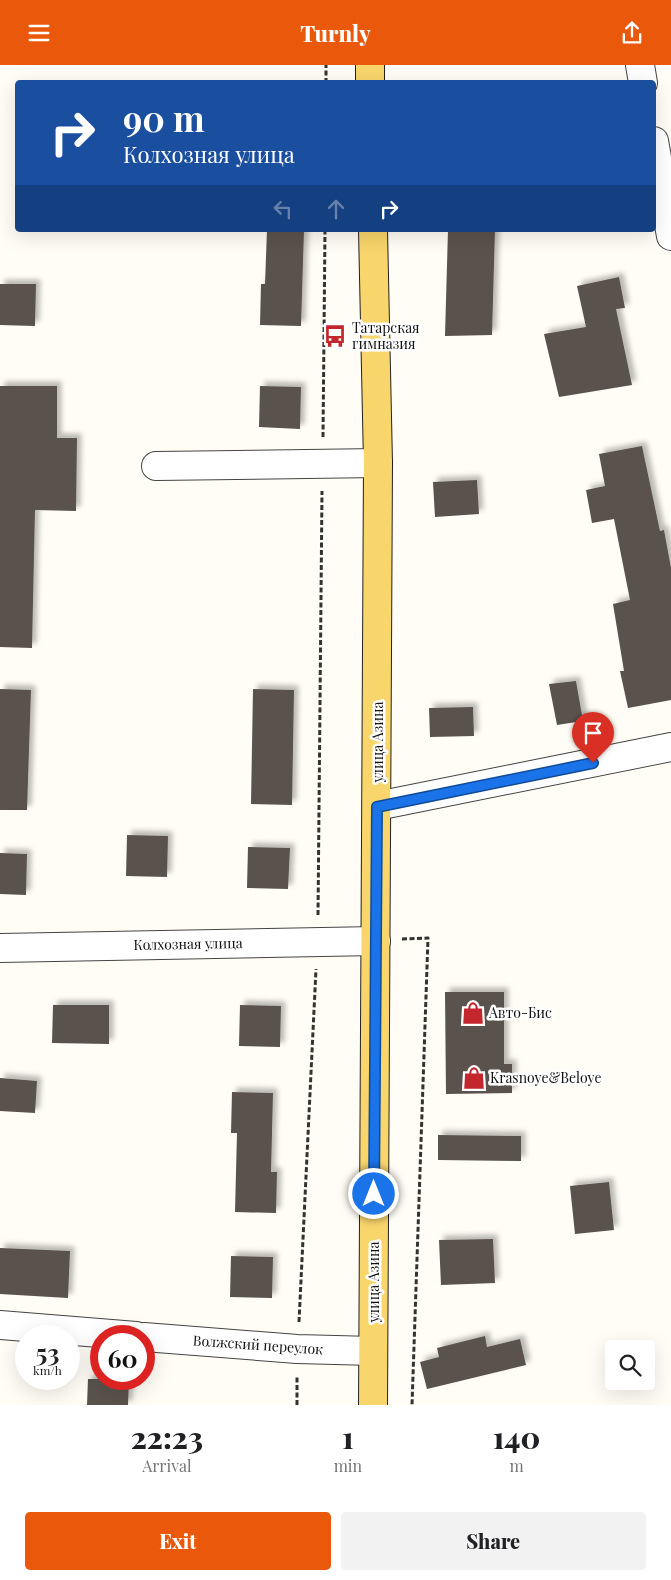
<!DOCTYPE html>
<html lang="en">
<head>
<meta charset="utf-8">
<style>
  :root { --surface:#fff; --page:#f2f2f2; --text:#202124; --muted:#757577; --accent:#ea580c }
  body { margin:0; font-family:"Playfair Display",serif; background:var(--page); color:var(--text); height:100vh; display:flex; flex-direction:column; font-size:19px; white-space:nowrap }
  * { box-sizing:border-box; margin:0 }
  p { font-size:16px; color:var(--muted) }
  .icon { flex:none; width:28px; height:28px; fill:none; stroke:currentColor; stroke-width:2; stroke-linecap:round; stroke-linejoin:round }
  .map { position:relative; height:1340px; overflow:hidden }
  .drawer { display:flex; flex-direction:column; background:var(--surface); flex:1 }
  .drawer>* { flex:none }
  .guide { position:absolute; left:15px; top:15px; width:641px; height:152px; border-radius:5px; box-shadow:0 5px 20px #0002; background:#1a4fa0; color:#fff; overflow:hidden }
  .buttons { position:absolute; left:605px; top:1275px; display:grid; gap:10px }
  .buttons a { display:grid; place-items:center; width:50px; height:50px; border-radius:5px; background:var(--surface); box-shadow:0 5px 20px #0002; font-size:25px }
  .speed { position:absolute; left:15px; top:1260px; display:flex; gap:10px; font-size:25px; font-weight:700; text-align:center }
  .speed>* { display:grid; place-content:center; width:65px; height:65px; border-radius:50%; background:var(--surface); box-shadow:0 5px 20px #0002; line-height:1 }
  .speed small { font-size:12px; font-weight:400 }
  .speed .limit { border:8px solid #d22; background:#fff; color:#111 }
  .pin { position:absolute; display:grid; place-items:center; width:42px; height:42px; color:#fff; margin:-51px -21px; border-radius:50% 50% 50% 0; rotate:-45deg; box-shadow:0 0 5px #0007 }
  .pin .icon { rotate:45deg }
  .me { position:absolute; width:55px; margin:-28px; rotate:0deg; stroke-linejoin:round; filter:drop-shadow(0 0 4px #0008) }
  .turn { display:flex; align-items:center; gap:18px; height:105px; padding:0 25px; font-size:22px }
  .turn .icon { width:65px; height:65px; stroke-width:2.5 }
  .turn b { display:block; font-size:35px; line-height:42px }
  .lanes { display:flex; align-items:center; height:48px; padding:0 25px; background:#0003; justify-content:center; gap:25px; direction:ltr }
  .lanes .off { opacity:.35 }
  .eta { display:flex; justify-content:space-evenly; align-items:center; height:85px; text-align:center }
  .eta b { font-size:30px; font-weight:800; line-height:35px }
  .button { display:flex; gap:10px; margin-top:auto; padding:10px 25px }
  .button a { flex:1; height:58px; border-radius:5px; background:var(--accent); color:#fff; font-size:20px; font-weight:800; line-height:58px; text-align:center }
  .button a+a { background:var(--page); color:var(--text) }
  header { display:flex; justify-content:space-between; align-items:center; height:65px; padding:0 25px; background:var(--accent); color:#fff; font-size:22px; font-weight:800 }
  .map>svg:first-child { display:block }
  .building { fill:#5a524d; filter:url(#shadow) }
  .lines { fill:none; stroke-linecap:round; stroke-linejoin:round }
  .minor-casing { stroke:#444; stroke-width:30 }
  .major-casing { stroke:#222; stroke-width:30 }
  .path { stroke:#333; stroke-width:3; stroke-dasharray:5 2.5; stroke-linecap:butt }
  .minor { stroke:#fff; stroke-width:28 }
  .major { stroke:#f9d66b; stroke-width:28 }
  .route-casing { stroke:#114b97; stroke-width:12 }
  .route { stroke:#1a73e8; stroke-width:9 }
  .labels { text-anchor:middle; stroke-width:5; stroke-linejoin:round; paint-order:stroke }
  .poi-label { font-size:14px; fill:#111; stroke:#fff; text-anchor:start }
  .street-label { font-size:14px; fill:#111; stroke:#fff }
</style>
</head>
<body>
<header><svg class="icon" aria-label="menu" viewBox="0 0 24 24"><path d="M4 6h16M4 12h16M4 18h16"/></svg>Turnly<svg class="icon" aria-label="share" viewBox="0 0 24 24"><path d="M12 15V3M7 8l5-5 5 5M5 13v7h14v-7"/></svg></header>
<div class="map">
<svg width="671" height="1340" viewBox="0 0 671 1340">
  <defs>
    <filter id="shadow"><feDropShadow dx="4.5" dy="-4.5" stdDeviation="2.5" flood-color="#0004"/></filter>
  </defs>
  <rect width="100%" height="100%" fill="#fffdf5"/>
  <!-- building -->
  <path class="building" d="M 267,165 L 304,165 L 301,261 L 260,260 L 261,219 L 265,219 Z
    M 448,165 L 495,165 L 492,270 L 445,271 Z
    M 619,212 L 625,243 L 616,244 L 632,320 L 559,332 L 544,269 L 586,262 L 577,221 Z
    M 0,219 L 36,219 L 35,261 L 0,260 Z
    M 0,321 L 57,321 L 57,373 L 77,373 L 76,446 L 35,445 L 32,583 L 0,582 Z
    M 260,321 L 301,322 L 300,364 L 259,362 Z
    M 642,381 L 660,466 L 664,465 L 671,503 L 671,635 L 628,643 L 620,606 L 624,606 L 613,539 L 630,535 L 614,454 L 592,458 L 586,425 L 605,421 L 599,389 Z
    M 477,415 L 479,449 L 435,452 L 433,417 Z
    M 576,616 L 583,656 L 557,660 L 549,619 Z
    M 0,624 L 31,625 L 27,745 L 0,745 Z
    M 253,624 L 294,625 L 292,740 L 251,739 Z
    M 473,642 L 474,671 L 430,672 L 429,643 Z
    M 127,770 L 168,771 L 167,812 L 126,811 Z
    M 248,782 L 290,783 L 288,824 L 247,823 Z
    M 0,788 L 27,789 L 26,830 L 0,829 Z
    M 445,927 L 504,927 L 504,999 L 512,999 L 512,1028 L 446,1029 Z
    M 53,940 L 109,940 L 109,979 L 52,978 Z
    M 240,940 L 281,941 L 280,982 L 239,981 Z
    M 0,1013 L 37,1016 L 35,1048 L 0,1046 Z
    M 232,1027 L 273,1028 L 271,1107 L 277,1107 L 276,1148 L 235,1147 L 237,1068 L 231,1068 Z
    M 438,1070 L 521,1071 L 521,1096 L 438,1095 Z
    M 609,1117 L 614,1165 L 575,1169 L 570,1121 Z
    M 493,1174 L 495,1218 L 441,1220 L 439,1175 Z
    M 0,1183 L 70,1186 L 68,1233 L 0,1229 Z
    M 231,1191 L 273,1192 L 272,1233 L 230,1232 Z
    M 485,1271 L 487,1282 L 520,1274 L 526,1300 L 427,1324 L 420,1297 L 439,1292 L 437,1283 Z
    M 88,1314 L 129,1314 L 128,1340 L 87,1340 Z"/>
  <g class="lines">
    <defs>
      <path id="minor" d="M 640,0 L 643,18
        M 654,76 L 671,171
        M 156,401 L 378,398
        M 377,741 L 671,682
        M 0,883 L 376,876
        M 0,1260 L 136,1271
        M 144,1272 L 297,1284 L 373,1286"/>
      <path id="major" d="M 370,0 L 370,18
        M 373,1340 L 378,398 L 373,165"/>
    </defs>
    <!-- minor casing -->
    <use href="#minor" class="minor-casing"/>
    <!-- major casing -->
    <use href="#major" class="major-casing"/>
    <!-- path -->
    <path class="path" d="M 326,18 L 326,0
      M 323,372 L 325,165
      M 318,850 L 322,426
      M 402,874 L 428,873 L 412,1340
      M 299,1257 L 316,904
      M 297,1340 L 297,1311"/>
    <!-- minor -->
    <use href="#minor" class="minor"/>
    <!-- major -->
    <use href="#major" class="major"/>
  </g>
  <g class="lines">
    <defs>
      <path id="route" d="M 374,1129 L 377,742 L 593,698"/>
    </defs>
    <!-- route casing -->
    <use href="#route" class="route-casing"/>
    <!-- route -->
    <use href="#route" class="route"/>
  </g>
  <!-- icons -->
  <defs>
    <symbol id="bus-bare" viewBox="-9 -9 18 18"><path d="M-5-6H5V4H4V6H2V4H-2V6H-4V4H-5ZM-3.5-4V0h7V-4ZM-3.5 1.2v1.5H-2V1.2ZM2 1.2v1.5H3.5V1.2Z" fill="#c4262e" stroke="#fff" stroke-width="2.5" paint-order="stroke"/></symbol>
    <symbol id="shop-bare" viewBox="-9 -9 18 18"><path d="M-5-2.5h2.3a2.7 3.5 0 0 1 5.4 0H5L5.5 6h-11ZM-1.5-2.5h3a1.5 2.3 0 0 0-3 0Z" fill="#c4262e" stroke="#fff" stroke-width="2.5" paint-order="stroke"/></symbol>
  </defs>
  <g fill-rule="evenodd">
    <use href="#bus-bare" x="319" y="255" width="32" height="32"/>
    <use href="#shop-bare" x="457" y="932" width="32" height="32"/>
    <use href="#shop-bare" x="458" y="997" width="32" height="32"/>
  </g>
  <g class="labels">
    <!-- poi labels -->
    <g class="poi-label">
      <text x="352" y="268">Татарская<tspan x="352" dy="16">гимназия</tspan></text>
      <text x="489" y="953">Авто-Бис</text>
      <text x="490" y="1018">Krasnoye&amp;Beloye</text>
    </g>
    <!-- street labels -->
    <g class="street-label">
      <text transform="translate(378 677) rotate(-90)" y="5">улица Азина</text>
      <text transform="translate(188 879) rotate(-1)" y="5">Колхозная улица</text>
      <text transform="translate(374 1217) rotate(-90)" y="5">улица Азина</text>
      <text transform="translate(258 1280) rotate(4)" y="5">Волжский переулок</text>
    </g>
  </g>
</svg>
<div class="buttons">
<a><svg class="icon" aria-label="search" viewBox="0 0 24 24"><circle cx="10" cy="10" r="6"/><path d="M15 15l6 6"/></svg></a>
</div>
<div class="speed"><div>53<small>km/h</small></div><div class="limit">60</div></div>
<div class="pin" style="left:593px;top:698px;background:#d93025"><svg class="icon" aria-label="arrive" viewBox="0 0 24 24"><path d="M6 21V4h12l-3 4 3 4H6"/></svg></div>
<svg class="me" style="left:374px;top:1129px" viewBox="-20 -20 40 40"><circle r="17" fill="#1a73e8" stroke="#fff" stroke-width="3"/><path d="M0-11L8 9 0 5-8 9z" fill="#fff"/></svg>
<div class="guide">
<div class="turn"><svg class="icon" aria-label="right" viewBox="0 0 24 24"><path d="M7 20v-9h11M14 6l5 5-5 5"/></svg><div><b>90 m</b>Колхозная улица</div></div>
<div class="lanes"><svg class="icon off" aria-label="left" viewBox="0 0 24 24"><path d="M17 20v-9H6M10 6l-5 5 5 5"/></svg><svg class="icon off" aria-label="ahead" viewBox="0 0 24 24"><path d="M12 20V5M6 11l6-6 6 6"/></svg><svg class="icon" aria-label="right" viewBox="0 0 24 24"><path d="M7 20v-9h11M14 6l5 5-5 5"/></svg></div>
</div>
</div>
<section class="drawer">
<div class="eta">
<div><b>22:23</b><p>Arrival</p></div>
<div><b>1</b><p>min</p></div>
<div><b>140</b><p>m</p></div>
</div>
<div class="button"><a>Exit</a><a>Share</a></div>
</section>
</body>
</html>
